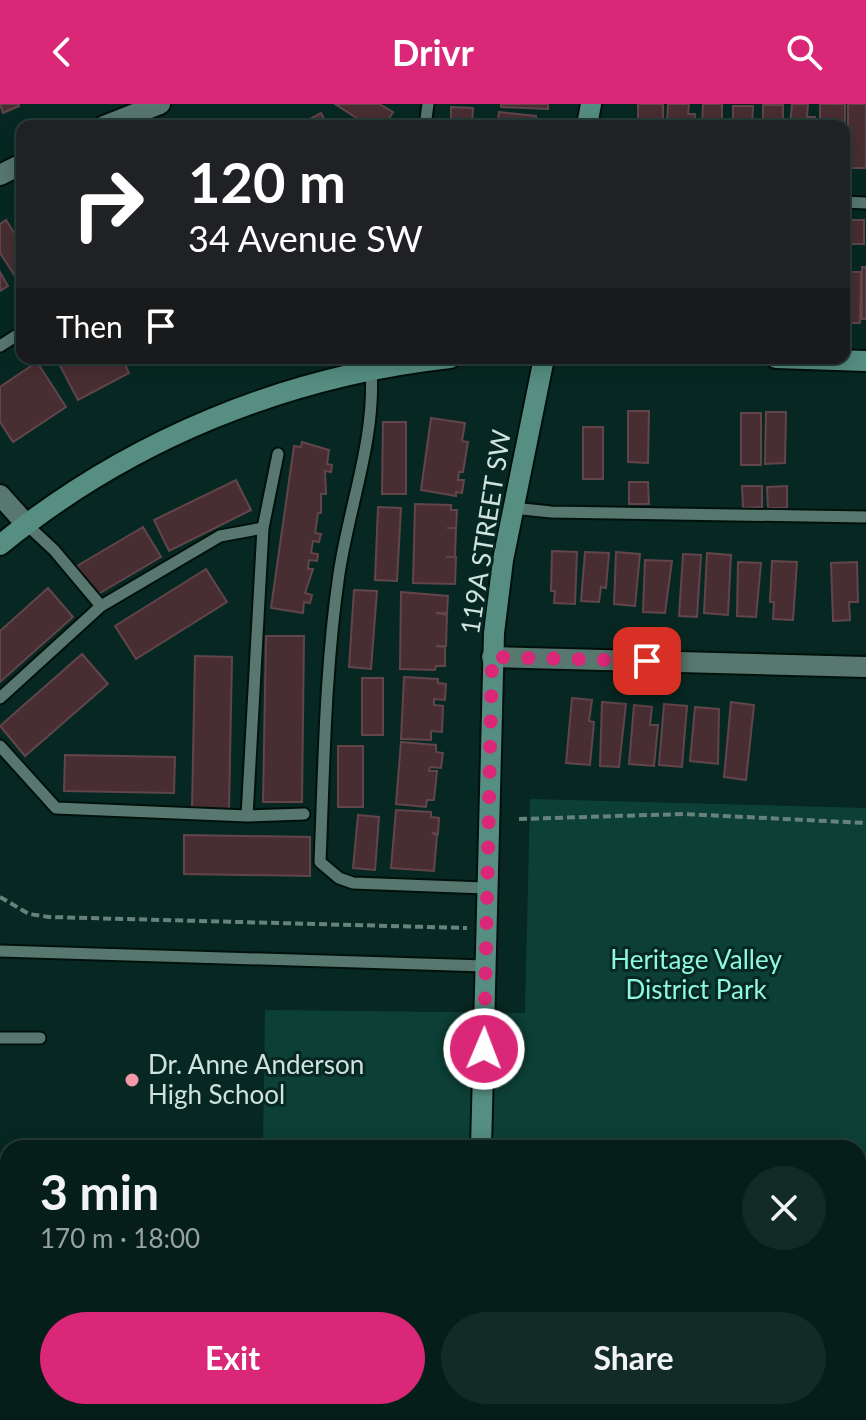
<!DOCTYPE html>
<html lang="en">
<head>
<meta charset="utf-8">
<style>
  :root { --surface:#051e1a; --page:#132b27; --text:#f1f3f6; --muted:#97a2a2; --line:#263c39; --accent:#db2777 }
  body { margin:0; font-family:Lato,sans-serif; background:var(--page); color:var(--text); height:100vh; display:flex; flex-direction:column; font-size:30px; white-space:nowrap }
  * { box-sizing:border-box; margin:0 }
  p { font-size:26px; color:var(--muted) }
  .icon { flex:none; width:44px; height:44px; fill:none; stroke:currentColor; stroke-width:2; stroke-linecap:round; stroke-linejoin:round }
  .map { position:relative; flex:1; overflow:hidden }
  .drawer { position:absolute; left:0px; top:1036px; width:866px; height:280px; display:flex; flex-direction:column; background:var(--surface); border-radius:24px 24px 0 0; box-shadow:0 4px 20px #0003,0 0 0 2px var(--line) }
  .drawer>* { flex:none }
  .banner { position:absolute; left:16px; top:16px; width:834px; height:244px; border-radius:16px; box-shadow:0 4px 20px #0003,0 0 0 2px var(--line); background:#202124; color:#fff; overflow:hidden }
  .pin { position:absolute; display:grid; place-items:center; width:68px; height:68px; color:#fff; margin:-34px; border-radius:16px; box-shadow:0 4px 12px #0006 }
  .me { position:absolute; width:88px; margin:-44px; rotate:1deg; stroke-linejoin:round; filter:drop-shadow(0 0 6px #0008) }
  .turn { display:flex; align-items:center; gap:28px; height:168px; padding:0 40px; font-size:36px }
  .turn .icon { width:104px; height:104px; stroke-width:2.5 }
  .turn b { display:block; font-size:56px; line-height:68px }
  .then { display:flex; align-items:center; height:76px; padding:0 40px; background:#0003; gap:16px; font-size:30px }
  .round { display:grid; place-items:center; flex:none; width:84px; height:84px; border-radius:42px; background:var(--page) }
  .overview { display:flex; align-items:center; justify-content:space-between; height:136px; padding:0 40px }
  h1 { font-size:48px; font-weight:700; line-height:60px }
  .primary-button { display:flex; gap:16px; margin-top:auto; padding:16px 40px }
  .primary-button a { flex:1; height:92px; border-radius:48px; background:var(--accent); color:#fff; font-size:32px; font-weight:700; line-height:92px; text-align:center }
  .primary-button a+a { background:var(--page); color:var(--text) }
  header { display:flex; justify-content:space-between; align-items:center; height:104px; padding:0 40px; background:var(--accent); color:#fff; font-size:36px; font-weight:700 }
  .map>svg:first-child { display:block }
  .green { fill:#0c4036 }
  .building { fill:#482e32; stroke:#61454a; stroke-width:2 }
  .lines { fill:none; stroke-linecap:round; stroke-linejoin:round }
  .lane-casing { stroke:#00100b; stroke-width:15 }
  .street-casing { stroke:#00100b; stroke-width:24 }
  .secondary-casing { stroke:#00100b; stroke-width:24 }
  .path { stroke:#67817b; stroke-width:4; stroke-dasharray:8 4; stroke-linecap:butt }
  .lane { stroke:#57776f; stroke-width:11 }
  .street { stroke:#57776f; stroke-width:20 }
  .secondary { stroke:#568e82; stroke-width:20 }
  .route { stroke:#db2777; stroke-width:14; stroke-dasharray:0 25.2 }
  .poi-dot { fill:#f39aaa; stroke:#072822; stroke-width:3 }
  .labels { text-anchor:middle; stroke-width:6; stroke-linejoin:round; paint-order:stroke }
  .street-label { font-size:26px; fill:#d0e2dd; stroke:#072822 }
  .park-label { font-size:26px; fill:#8ef8e0; stroke:#072822 }
  .poi-label { font-size:26px; fill:#d0e2dd; stroke:#072822; text-anchor:start }
</style>
</head>
<body>
<header><svg class="icon" aria-label="back" viewBox="0 0 24 24"><path d="M15 5l-7 7 7 7"/></svg>Drivr<svg class="icon" aria-label="search" viewBox="0 0 24 24"><circle cx="10" cy="10" r="6"/><path d="M15 15l6 6"/></svg></header>
<div class="map">
<svg width="866" height="1316" viewBox="0 0 866 1316">
  <rect width="100%" height="100%" fill="#072822"/>
  <!-- green -->
  <path class="green" d="M 530,695 L 866,704 L 866,1316 L 0,1316 L 0,1277 L 8,1274 L 8,1308 L 858,1308 L 858,1044 L 263,1044 L 265,906 L 525,909 Z"/>
  <!-- building -->
  <path class="building" d="M 0,0 L 19,0 L 19,2 L 3,9 Z
    M 335,0 L 379,0 L 393,8 L 387,18 L 391,20 L 369,22 Z
    M 501,0 L 548,0 L 548,5 L 501,3 Z
    M 638,0 L 663,0 L 663,22 L 638,22 Z
    M 668,0 L 689,0 L 688,10 L 695,10 L 694,22 L 667,22 Z
    M 703,0 L 722,0 L 722,22 L 702,22 Z
    M 792,0 L 808,0 L 807,13 L 815,13 L 815,22 L 790,22 Z
    M 820,0 L 845,0 L 845,55 L 844,22 L 820,22 Z
    M 848,0 L 866,0 L 866,64 L 848,64 Z
    M 763,1 L 783,1 L 783,22 L 763,22 Z
    M 733,2 L 753,2 L 752,22 L 733,22 Z
    M 451,3 L 473,4 L 472,22 L 451,22 Z
    M 499,8 L 536,12 L 536,18 L 540,22 L 497,22 Z
    M 321,9 L 328,22 L 306,22 L 304,18 Z
    M 6,116 L 22,141 L 22,169 L 15,172 L 0,149 L 0,120 Z
    M 844,116 L 864,116 L 864,140 L 844,140 Z
    M 862,163 L 866,163 L 866,215 L 862,215 Z
    M 0,168 L 8,182 L 0,187 Z
    M 844,168 L 861,168 L 860,219 L 844,219 Z
    M 56,254 L 122,254 L 129,269 L 78,296 Z
    M 37,258 L 66,303 L 13,338 L 0,318 L 0,283 Z
    M 628,307 L 649,307 L 648,359 L 628,358 Z
    M 766,308 L 786,308 L 785,359 L 765,360 Z
    M 741,309 L 761,309 L 761,361 L 741,361 Z
    M 431,314 L 465,319 L 462,337 L 468,338 L 463,368 L 459,368 L 458,376 L 464,376 L 462,389 L 456,388 L 456,392 L 421,386 Z
    M 383,318 L 406,318 L 406,390 L 382,390 Z
    M 583,323 L 603,323 L 603,375 L 583,375 Z
    M 302,338 L 329,346 L 327,360 L 332,361 L 331,368 L 325,367 L 326,390 L 321,390 L 321,409 L 318,409 L 315,429 L 321,430 L 319,438 L 313,437 L 311,449 L 318,450 L 317,457 L 309,456 L 308,465 L 313,465 L 305,489 L 312,491 L 310,499 L 304,498 L 303,509 L 271,504 L 294,342 L 301,343 Z
    M 236,376 L 251,406 L 169,447 L 154,416 Z
    M 629,378 L 648,378 L 649,400 L 629,400 Z
    M 742,382 L 762,382 L 762,403 L 743,404 Z
    M 787,382 L 787,404 L 768,404 L 767,383 Z
    M 415,400 L 451,401 L 451,406 L 457,406 L 456,424 L 447,424 L 456,424 L 455,453 L 446,453 L 456,453 L 455,480 L 413,479 Z
    M 378,403 L 401,404 L 397,477 L 375,476 Z
    M 143,423 L 161,453 L 95,492 L 77,462 Z
    M 552,447 L 577,448 L 575,500 L 554,499 L 555,487 L 551,487 Z
    M 585,448 L 609,449 L 606,484 L 601,483 L 599,498 L 581,497 Z
    M 616,448 L 640,450 L 635,502 L 614,500 Z
    M 707,449 L 731,451 L 728,511 L 704,509 Z
    M 683,450 L 701,451 L 697,513 L 679,512 Z
    M 645,456 L 672,457 L 665,509 L 643,508 Z
    M 772,457 L 797,458 L 793,516 L 773,515 L 774,498 L 770,498 Z
    M 738,458 L 761,459 L 756,513 L 737,512 Z
    M 857,458 L 858,498 L 849,498 L 850,516 L 833,517 L 831,459 Z
    M 206,465 L 227,498 L 136,555 L 115,522 Z
    M 48,484 L 73,513 L 0,578 L 0,527 Z
    M 354,486 L 377,487 L 371,565 L 349,563 Z
    M 401,488 L 448,492 L 447,509 L 436,509 L 447,511 L 446,542 L 436,542 L 445,543 L 445,562 L 436,562 L 435,566 L 400,565 Z
    M 266,532 L 304,532 L 302,698 L 263,698 Z
    M 82,550 L 108,580 L 25,652 L 0,622 Z
    M 195,552 L 232,553 L 229,705 L 192,705 Z
    M 404,573 L 438,575 L 438,579 L 446,580 L 445,596 L 434,595 L 434,601 L 443,602 L 442,628 L 431,627 L 431,636 L 401,635 Z
    M 362,574 L 383,574 L 383,631 L 362,631 Z
    M 572,594 L 592,596 L 589,617 L 594,618 L 590,661 L 566,659 Z
    M 602,598 L 626,600 L 619,663 L 600,662 Z
    M 731,598 L 754,601 L 746,676 L 724,673 Z
    M 664,600 L 687,602 L 682,663 L 659,661 Z
    M 634,601 L 652,603 L 650,621 L 658,621 L 654,662 L 629,660 Z
    M 695,603 L 719,605 L 718,660 L 690,657 Z
    M 401,638 L 436,641 L 436,648 L 443,649 L 441,664 L 430,663 L 429,667 L 437,667 L 434,696 L 427,696 L 426,703 L 396,700 Z
    M 338,642 L 363,642 L 363,703 L 338,703 Z
    M 65,651 L 175,653 L 174,689 L 64,687 Z
    M 396,706 L 431,708 L 431,713 L 439,714 L 438,730 L 432,729 L 437,731 L 434,767 L 391,764 Z
    M 358,711 L 379,713 L 375,766 L 353,764 Z
    M 184,731 L 310,733 L 310,772 L 184,770 Z"/>
  <g class="lines">
    <defs>
      <path id="lane" d="M 425,22 L 428,0
        M 844,98 L 866,99
        M 0,242 L 22,228
        M 371,265 C 376,334 349,402 339,470 C 325,565 324,662 320,758 L 339,774 L 353,779 L 485,784
        M 513,404 L 551,408 L 866,413
        M 26,420 L 54,446 L 101,502
        M 263,424 L 278,350
        M 0,594 L 101,502 L 220,432 L 263,424 L 247,712 L 56,704 L 0,642
        M 247,712 L 304,710
        M 0,847 L 485,862
        M 0,934 L 40,934"/>
      <path id="street" d="M 104,22 L 160,0
        M 0,71 L 22,60
        M 0,391 L 26,420
        M 492,553 L 866,563"/>
      <path id="secondary" d="M 587,22 L 591,0
        M 776,254 L 866,257
        M 0,441 C 129,336 285,272 450,254
        M 481,1044 L 494,529 L 503,456 L 544,254
        M 474,1316 L 474,1308"/>
    </defs>
    <!-- lane casing -->
    <use href="#lane" class="lane-casing"/>
    <!-- street casing -->
    <use href="#street" class="street-casing"/>
    <!-- secondary casing -->
    <use href="#secondary" class="secondary-casing"/>
    <!-- path -->
    <path class="path" d="M 519,715 L 684,710 L 866,719
      M 0,793 L 29,810 L 49,813 L 467,824
      M 858,1118 L 866,1118
      M 0,1140 L 1,1130
      M 0,1187 L 8,1211
      M 26,1308 L 27,1316
      M 30,1316 L 39,1308"/>
    <!-- lane -->
    <use href="#lane" class="lane"/>
    <!-- street -->
    <use href="#street" class="street"/>
    <!-- secondary -->
    <use href="#secondary" class="secondary"/>
  </g>
  <g class="lines">
    <!-- route -->
    <path class="route" d="M 484,945 L 492,553 L 647,557"/>
  </g>
  <!-- markers -->
  <circle class="poi-dot" cx="132" cy="976" r="8"/>
  <g class="labels">
    <!-- street labels -->
    <g class="street-label">
      <text transform="translate(486 428) rotate(-81)" y="9">119A STREET SW</text>
    </g>
    <!-- park labels -->
    <g class="park-label">
      <text x="696" y="865">Heritage Valley<tspan x="696" dy="30">District Park</tspan></text>
    </g>
    <!-- poi labels -->
    <g class="poi-label">
      <text x="148" y="970">Dr. Anne Anderson<tspan x="148" dy="30">High School</tspan></text>
    </g>
  </g>
</svg>
<div class="pin" style="left:647px;top:557px;background:#d93025"><svg class="icon" aria-label="arrive" viewBox="0 0 24 24"><path d="M6 21V4h12l-3 4 3 4H6"/></svg></div>
<svg class="me" style="left:484px;top:945px" viewBox="-20 -20 40 40"><circle r="17" fill="#db2777" stroke="#fff" stroke-width="3"/><path d="M0-11L8 9 0 5-8 9z" fill="#fff"/></svg>
<div class="banner">
<div class="turn"><svg class="icon" aria-label="right" viewBox="0 0 24 24"><path d="M7 20v-9h11M14 6l5 5-5 5"/></svg><div><b>120 m</b>34 Avenue SW</div></div>
<div class="then">Then<svg class="icon" aria-label="arrive" viewBox="0 0 24 24"><path d="M6 21V4h12l-3 4 3 4H6"/></svg></div>
</div>
<section class="drawer">
<div class="overview"><div><h1>3 min</h1><p>170 m · 18:00</p></div><a class="round"><svg class="icon" aria-label="close" viewBox="0 0 24 24"><path d="M6 6l12 12M18 6L6 18"/></svg></a></div>
<div class="primary-button"><a>Exit</a><a>Share</a></div>
</section>
</div>
</body>
</html>
